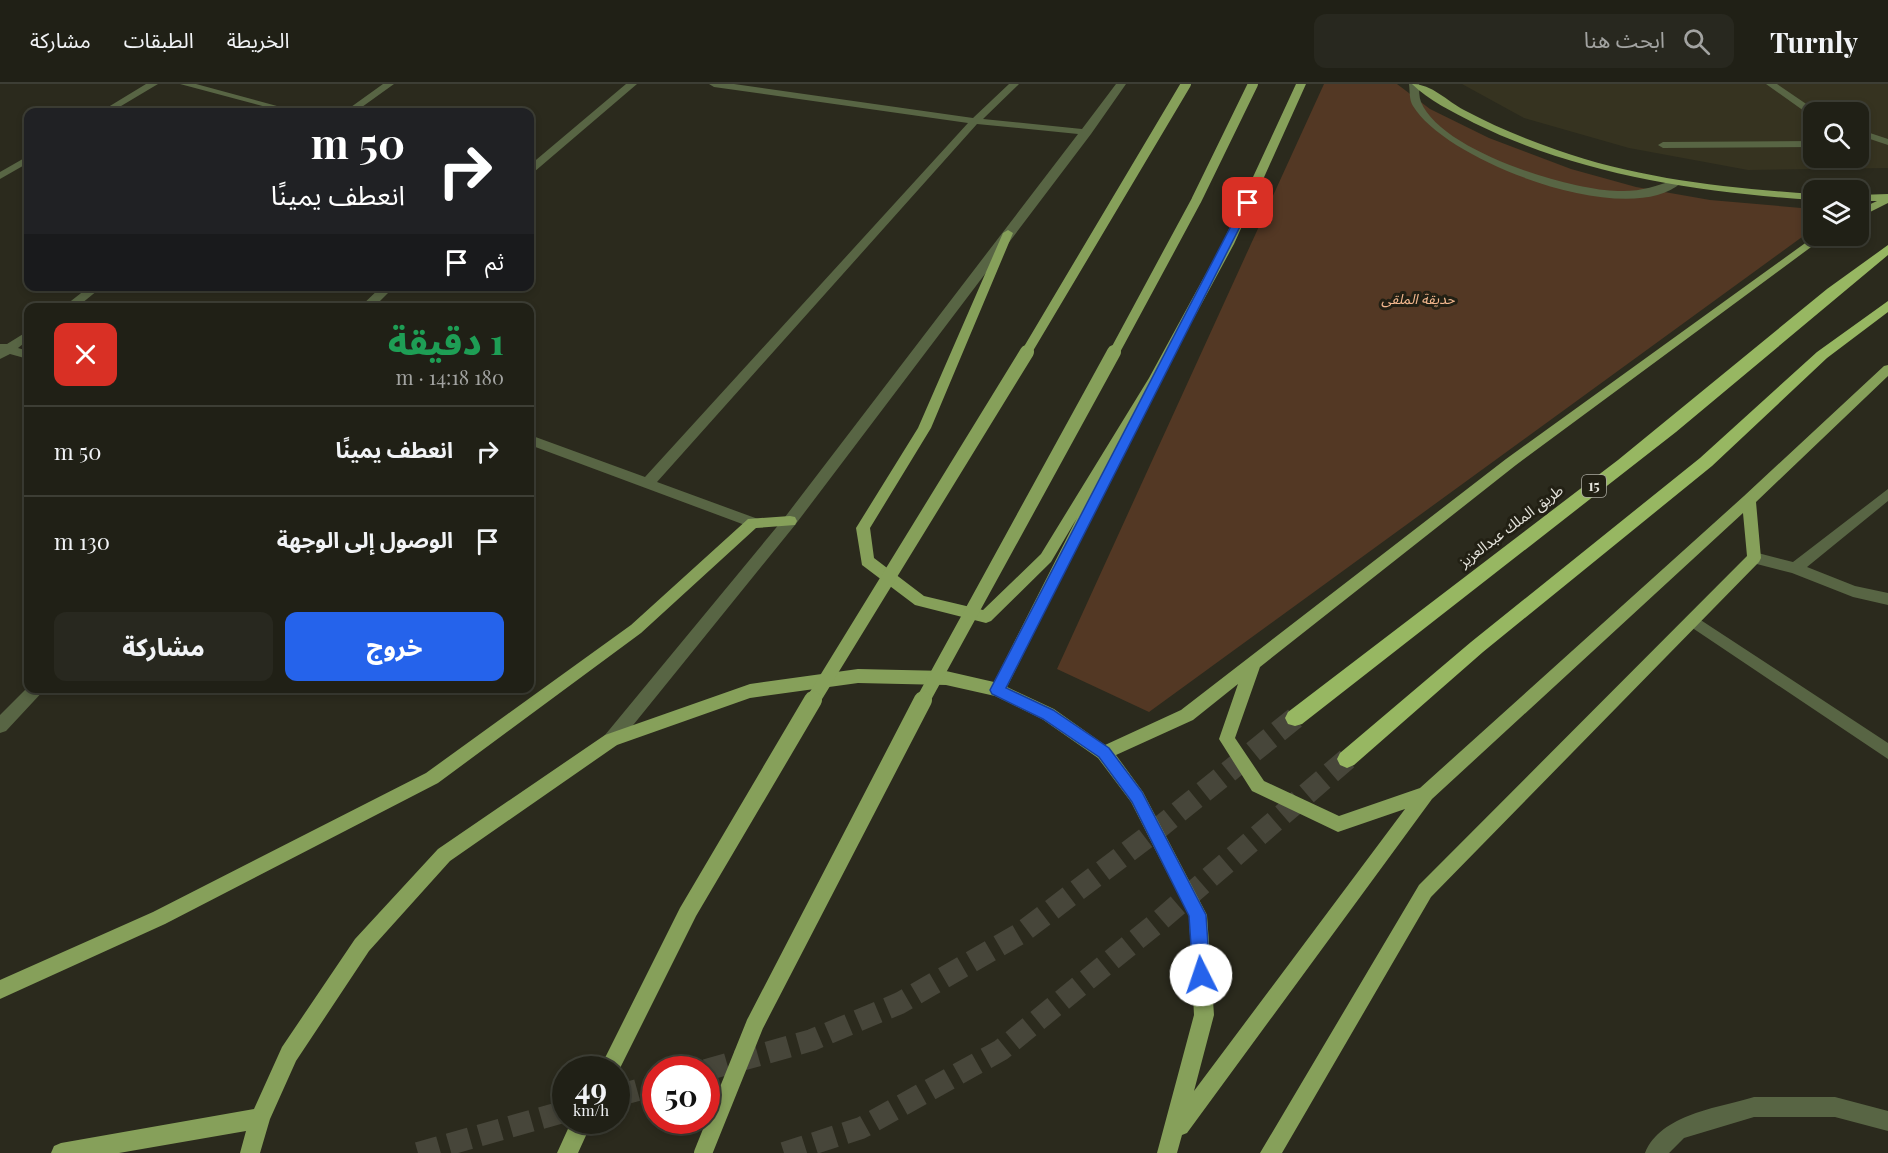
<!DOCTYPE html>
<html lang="ar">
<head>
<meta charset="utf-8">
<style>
  :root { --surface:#202016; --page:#28281f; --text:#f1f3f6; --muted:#a2a3a1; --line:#3d3e35; --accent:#2563eb }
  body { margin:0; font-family:"Playfair Display","Noto Sans Arabic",serif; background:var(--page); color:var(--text); direction:rtl; height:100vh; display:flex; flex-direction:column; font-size:22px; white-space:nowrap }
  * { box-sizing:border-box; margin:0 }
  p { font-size:20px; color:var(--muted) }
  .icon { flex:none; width:33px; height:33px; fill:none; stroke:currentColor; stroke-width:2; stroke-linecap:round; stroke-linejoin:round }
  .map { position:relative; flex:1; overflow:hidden; direction:ltr }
  .side { position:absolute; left:24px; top:219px; width:510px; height:390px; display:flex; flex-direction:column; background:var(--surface); border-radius:12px; box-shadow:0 3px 9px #0003,0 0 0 2px var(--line); direction:rtl }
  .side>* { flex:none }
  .top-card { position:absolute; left:24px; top:24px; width:510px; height:183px; border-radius:12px; box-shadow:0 3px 9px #0003,0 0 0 2px var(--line); direction:rtl; background:#202124; color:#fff; overflow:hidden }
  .buttons { position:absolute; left:1803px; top:18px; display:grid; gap:12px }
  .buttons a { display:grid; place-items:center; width:66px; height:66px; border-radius:12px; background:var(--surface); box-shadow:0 3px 9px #0003,0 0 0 2px var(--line); font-size:30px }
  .speed { position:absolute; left:552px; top:972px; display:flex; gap:12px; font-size:30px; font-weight:700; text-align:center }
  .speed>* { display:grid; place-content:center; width:78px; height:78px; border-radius:50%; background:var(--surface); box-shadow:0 3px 9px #0003,0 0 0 2px var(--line); line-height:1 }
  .speed small { font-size:15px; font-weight:400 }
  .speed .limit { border:9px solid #d22; background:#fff; color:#111 }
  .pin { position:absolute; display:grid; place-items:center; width:51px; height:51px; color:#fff; margin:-26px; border-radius:12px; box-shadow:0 3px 9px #0006 }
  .me { position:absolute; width:66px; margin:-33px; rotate:356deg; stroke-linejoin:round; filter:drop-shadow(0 0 4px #0008) }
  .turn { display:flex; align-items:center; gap:21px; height:126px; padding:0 30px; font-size:27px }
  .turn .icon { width:78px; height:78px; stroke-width:2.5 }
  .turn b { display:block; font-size:42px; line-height:51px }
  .then { display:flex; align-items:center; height:57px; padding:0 30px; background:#0003; gap:12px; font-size:22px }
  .round { display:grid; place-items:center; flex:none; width:63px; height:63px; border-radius:12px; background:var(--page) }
  .headline { display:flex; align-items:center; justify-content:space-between; height:102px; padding:0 30px }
  h1 { font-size:36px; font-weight:800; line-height:45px; color:#1e9e55 }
  .primary-button { display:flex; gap:12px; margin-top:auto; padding:12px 30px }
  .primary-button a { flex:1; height:69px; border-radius:12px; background:var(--accent); color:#fff; font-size:24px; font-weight:800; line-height:69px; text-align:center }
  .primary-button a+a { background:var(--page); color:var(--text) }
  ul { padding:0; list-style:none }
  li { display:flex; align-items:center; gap:18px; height:90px; padding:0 30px; border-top:2px solid var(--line) }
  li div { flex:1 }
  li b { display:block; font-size:22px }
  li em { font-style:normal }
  header { display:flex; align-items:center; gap:36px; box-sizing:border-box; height:84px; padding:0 30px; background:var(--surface); border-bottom:2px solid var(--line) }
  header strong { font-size:28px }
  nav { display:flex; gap:33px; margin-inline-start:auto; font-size:21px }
  .search { width:420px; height:54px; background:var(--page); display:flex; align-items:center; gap:15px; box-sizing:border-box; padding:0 21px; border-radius:12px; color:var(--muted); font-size:22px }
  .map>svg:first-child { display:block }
  .built { fill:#363320; fill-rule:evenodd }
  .green { fill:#533824 }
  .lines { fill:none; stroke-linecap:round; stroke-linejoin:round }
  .highway-tunnel { stroke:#47463a; stroke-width:22; stroke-dasharray:22 10; stroke-linecap:butt }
  .minor { fill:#586544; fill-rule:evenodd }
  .major { fill:#86a05a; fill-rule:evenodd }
  .highway { fill:#97b762; fill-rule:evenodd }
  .major-bridge-far2 { stroke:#86a05a; stroke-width:10 }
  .major-bridge-far1 { stroke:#86a05a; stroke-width:14 }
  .major-bridge { stroke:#86a05a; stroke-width:18 }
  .route { fill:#2563eb; stroke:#184099; stroke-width:1.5 }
  .labels { text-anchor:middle; stroke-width:6; stroke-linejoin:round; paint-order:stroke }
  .far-park-label { font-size:14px; font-style:italic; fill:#f3b88f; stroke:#222014 }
  .shield { fill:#222014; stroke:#aaa9a0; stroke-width:1.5 }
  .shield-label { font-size:14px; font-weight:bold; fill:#e5e4dc }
  .street-label { font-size:15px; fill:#e5e4dc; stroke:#222014 }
</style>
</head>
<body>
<header>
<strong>Turnly</strong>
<div class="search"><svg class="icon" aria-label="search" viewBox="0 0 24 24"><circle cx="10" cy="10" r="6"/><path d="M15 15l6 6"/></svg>ابحث هنا</div>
<nav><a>الخريطة</a><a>الطبقات</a><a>مشاركة</a></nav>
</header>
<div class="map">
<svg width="1888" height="1069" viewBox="0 0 1888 1069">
  <rect width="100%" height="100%" fill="#2b2a1d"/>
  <!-- built -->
  <path class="built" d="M 1462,0 L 1888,0 L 1888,84 L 1748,86 L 1629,64 L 1524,34 ZM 1814,28 L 1858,28 L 1858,74 L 1814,74 Z"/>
  <!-- green -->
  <path class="green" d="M 1324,0 L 1397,0 L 1430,25 L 1489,54 L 1571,85 L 1636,103 L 1710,116 L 1813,125 L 1813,145 L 1149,628 L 1057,585 Z"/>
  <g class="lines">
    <!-- highway-tunnel -->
    <path class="highway-tunnel" d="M 706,986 L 812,956 L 900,919 L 1021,849 L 1150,751 L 1295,634
      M 616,1012 L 656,1001
      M 418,1069 L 566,1027
      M 784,1069 L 861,1044 L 1001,966 L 1158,838 L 1347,675"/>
    <!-- minor -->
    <path class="minor" d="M 146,0 L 158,0 L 111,28 L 100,28 Z
      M 180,0 L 196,0 L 299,28 L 285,28 Z
      M 383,0 L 394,0 L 355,28 L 344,28 Z
      M 626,0 L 637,0 L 534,88 L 530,89 L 530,81 Z
      M 709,0 L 734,0 L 973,34 L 1009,0 L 1019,0 L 983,35 L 1082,45 L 1116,0 L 1126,0 L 1091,50 L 795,441 L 617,661 L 611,663 L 605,661 L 603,656 L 605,651 L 785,433 L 1078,50 L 977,40 L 657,398 L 758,435 L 760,439 L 753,444 L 530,361 L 530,351 L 645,393 L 968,39 L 714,3 Z
      M 1409,0 L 1419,0 C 1419,6 1419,13 1421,18 C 1441,67 1569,106 1618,107 C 1641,108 1654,102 1676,96 L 1681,99 C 1628,146 1447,78 1413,22 C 1409,16 1410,7 1409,0 Z
      M 1766,0 L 1777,0 L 1818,28 L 1814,28 L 1814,33 L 1811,32 Z
      M 1858,45 L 1888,55 L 1888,61 L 1858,51 Z
      M 1814,57 L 1814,63 L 1663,64 L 1658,61 L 1663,58 Z
      M 28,72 L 28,79 L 0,95 L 0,88 Z
      M 90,202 L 103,202 L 76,224 L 62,224 Z
      M 382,202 L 395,202 L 373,224 L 359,224 Z
      M 28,247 L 28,256 L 18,264 L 28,267 L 28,275 L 10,270 L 0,275 L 0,260 L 7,260 Z
      M 1888,405 L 1888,417 L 1807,483 L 1855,502 L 1888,509 L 1888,521 L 1853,513 L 1792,489 L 1749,478 L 1747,474 L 1754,468 L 1793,478 Z
      M 1693,531 L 1888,659 L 1888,675 L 1688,541 L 1685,537 L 1688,533 Z
      M 28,603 L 46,604 L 6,647 L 0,649 L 0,631 Z
      M 1754,1013 L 1835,1013 L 1888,1027 L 1888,1047 L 1835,1033 L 1754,1033 L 1684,1054 L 1669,1069 L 1645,1069 C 1661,1030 1718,1024 1754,1013 Z"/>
    <!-- major -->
    <path class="major" d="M 1296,0 L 1306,0 L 1234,160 L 1163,291 L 1103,392 L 1110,397 L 1007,603 L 1054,625 L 1105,661 L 1181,626 L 1506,375 L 1815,152 L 1826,152 L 1516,381 L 1260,583 L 1235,654 L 1264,697 L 1339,732 L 1420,704 L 1744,412 L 1884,282 L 1888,281 L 1888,292 L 1756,418 L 1761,474 L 1759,478 L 1431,813 L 1282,1069 L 1260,1069 L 1419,801 L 1747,472 L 1743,429 L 1432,715 L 1187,1049 L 1182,1051 L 1177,1069 L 1157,1069 L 1194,931 L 1189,832 L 1131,718 L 1098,674 L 1042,635 L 995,612 L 946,601 L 858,599 L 750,614 L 617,661 L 450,777 L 369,867 L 296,977 L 270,1035 L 260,1069 L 240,1069 L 246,1047 L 119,1069 L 51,1069 L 54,1062 L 61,1059 L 254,1025 L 282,963 L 355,855 L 438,765 L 605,651 L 750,600 L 858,585 L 946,587 L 994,598 L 1077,434 L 1051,478 L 991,537 L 986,539 L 915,521 L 862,481 L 856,444 L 918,344 L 1003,149 L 1008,146 L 1013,149 L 931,344 L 870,444 L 874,474 L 924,512 L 983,526 L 1041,470 L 1149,294 L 1222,160 ZM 1238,600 L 1219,655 L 1252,707 L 1338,748 L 1405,725 L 1194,1007 L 1214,931 L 1207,831 L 1143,708 L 1116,671 L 1193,636 Z
      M 1412,0 C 1432,0 1447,17 1464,26 C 1494,42 1525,55 1557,66 C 1639,95 1727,104 1814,110 L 1814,116 C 1697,108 1580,91 1474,39 C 1453,28 1428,16 1412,0 Z
      M 1888,110 L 1888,119 L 1858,134 L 1858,126 L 1877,117 L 1858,117 L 1858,111 Z
      M 790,432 L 795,433 L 797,437 L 795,441 L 756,444 L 641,549 L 438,699 L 165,840 L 0,915 L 0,896 L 153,828 L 426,689 L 631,541 L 748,435 Z
      M 572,1036 L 593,1036 L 578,1069 L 557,1069 Z"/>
    <!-- highway -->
    <path class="highway" d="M 1888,161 L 1888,171 L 1676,348 L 1302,640 L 1295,642 L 1288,640 L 1285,634 L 1288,628 L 1618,376 L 1827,205 Z
      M 1888,217 L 1888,228 L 1827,274 L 1712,382 L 1483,568 L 1354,681 L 1347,684 L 1340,681 L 1337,675 L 1340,669 L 1471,558 L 1700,374 L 1817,268 Z"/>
    <!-- major-bridge-far2 -->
    <path class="major-bridge-far2" d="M 1026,269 L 1186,0
      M 1114,269 L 1196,117 L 1253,0"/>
    <!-- major-bridge-far1 -->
    <path class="major-bridge-far1" d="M 812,618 L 1027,268
      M 922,618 L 1114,268"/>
    <!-- major-bridge -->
    <path class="major-bridge" d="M 609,986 L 688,828 L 813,616
      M 703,1069 L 755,940 L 923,616"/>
  </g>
  <!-- route -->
  <path class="route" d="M 1248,116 L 1252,119 L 1006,604 L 1053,626 L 1109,664 L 1142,708 L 1206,831 L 1210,891 L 1207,897 L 1201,900 L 1195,897 L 1193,891 L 1189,832 L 1132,718 L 1099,673 L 1043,635 L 992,610 L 990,606 L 1243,119 Z"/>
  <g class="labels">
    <!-- far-park labels -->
    <g class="far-park-label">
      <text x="1418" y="220">حديقة الملقى</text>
    </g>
    <!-- shield labels -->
    <rect class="shield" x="1582" y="391" width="24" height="22" rx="4.5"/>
    <g class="shield-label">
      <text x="1594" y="407">15</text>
    </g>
    <!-- street labels -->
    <g class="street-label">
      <text transform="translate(1511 442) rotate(-37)" y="5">طريق الملك عبدالعزيز</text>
    </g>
  </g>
</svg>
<div class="buttons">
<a><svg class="icon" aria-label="search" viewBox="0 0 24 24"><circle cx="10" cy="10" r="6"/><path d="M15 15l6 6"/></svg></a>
<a><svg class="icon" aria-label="layers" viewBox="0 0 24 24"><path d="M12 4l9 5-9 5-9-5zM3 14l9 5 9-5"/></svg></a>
</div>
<div class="speed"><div>49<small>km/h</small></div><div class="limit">50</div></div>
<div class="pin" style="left:1248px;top:119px;background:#d93025"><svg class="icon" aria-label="arrive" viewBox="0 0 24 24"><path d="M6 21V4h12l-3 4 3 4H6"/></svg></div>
<svg class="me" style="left:1201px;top:891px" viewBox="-20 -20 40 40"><circle r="19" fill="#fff"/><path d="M0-13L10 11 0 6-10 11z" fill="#2563eb"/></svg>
<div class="top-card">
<div class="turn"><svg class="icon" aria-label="right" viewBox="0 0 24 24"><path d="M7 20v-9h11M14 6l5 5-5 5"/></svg><div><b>50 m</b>انعطف يمينًا</div></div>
<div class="then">ثم<svg class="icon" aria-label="arrive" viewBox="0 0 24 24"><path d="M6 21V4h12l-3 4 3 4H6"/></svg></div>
</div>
<section class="side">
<div class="headline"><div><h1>1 دقيقة</h1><p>180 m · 14:18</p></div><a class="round" style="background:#d93025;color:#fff"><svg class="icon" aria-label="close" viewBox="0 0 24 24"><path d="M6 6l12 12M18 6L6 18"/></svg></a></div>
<ul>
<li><svg class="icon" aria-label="right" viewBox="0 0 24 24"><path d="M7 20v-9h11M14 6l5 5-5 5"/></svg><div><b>انعطف يمينًا</b></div><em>50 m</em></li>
<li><svg class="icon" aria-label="arrive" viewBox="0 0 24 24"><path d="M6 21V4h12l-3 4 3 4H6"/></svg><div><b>الوصول إلى الوجهة</b></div><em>130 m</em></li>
</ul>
<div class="primary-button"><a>خروج</a><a>مشاركة</a></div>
</section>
</div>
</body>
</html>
